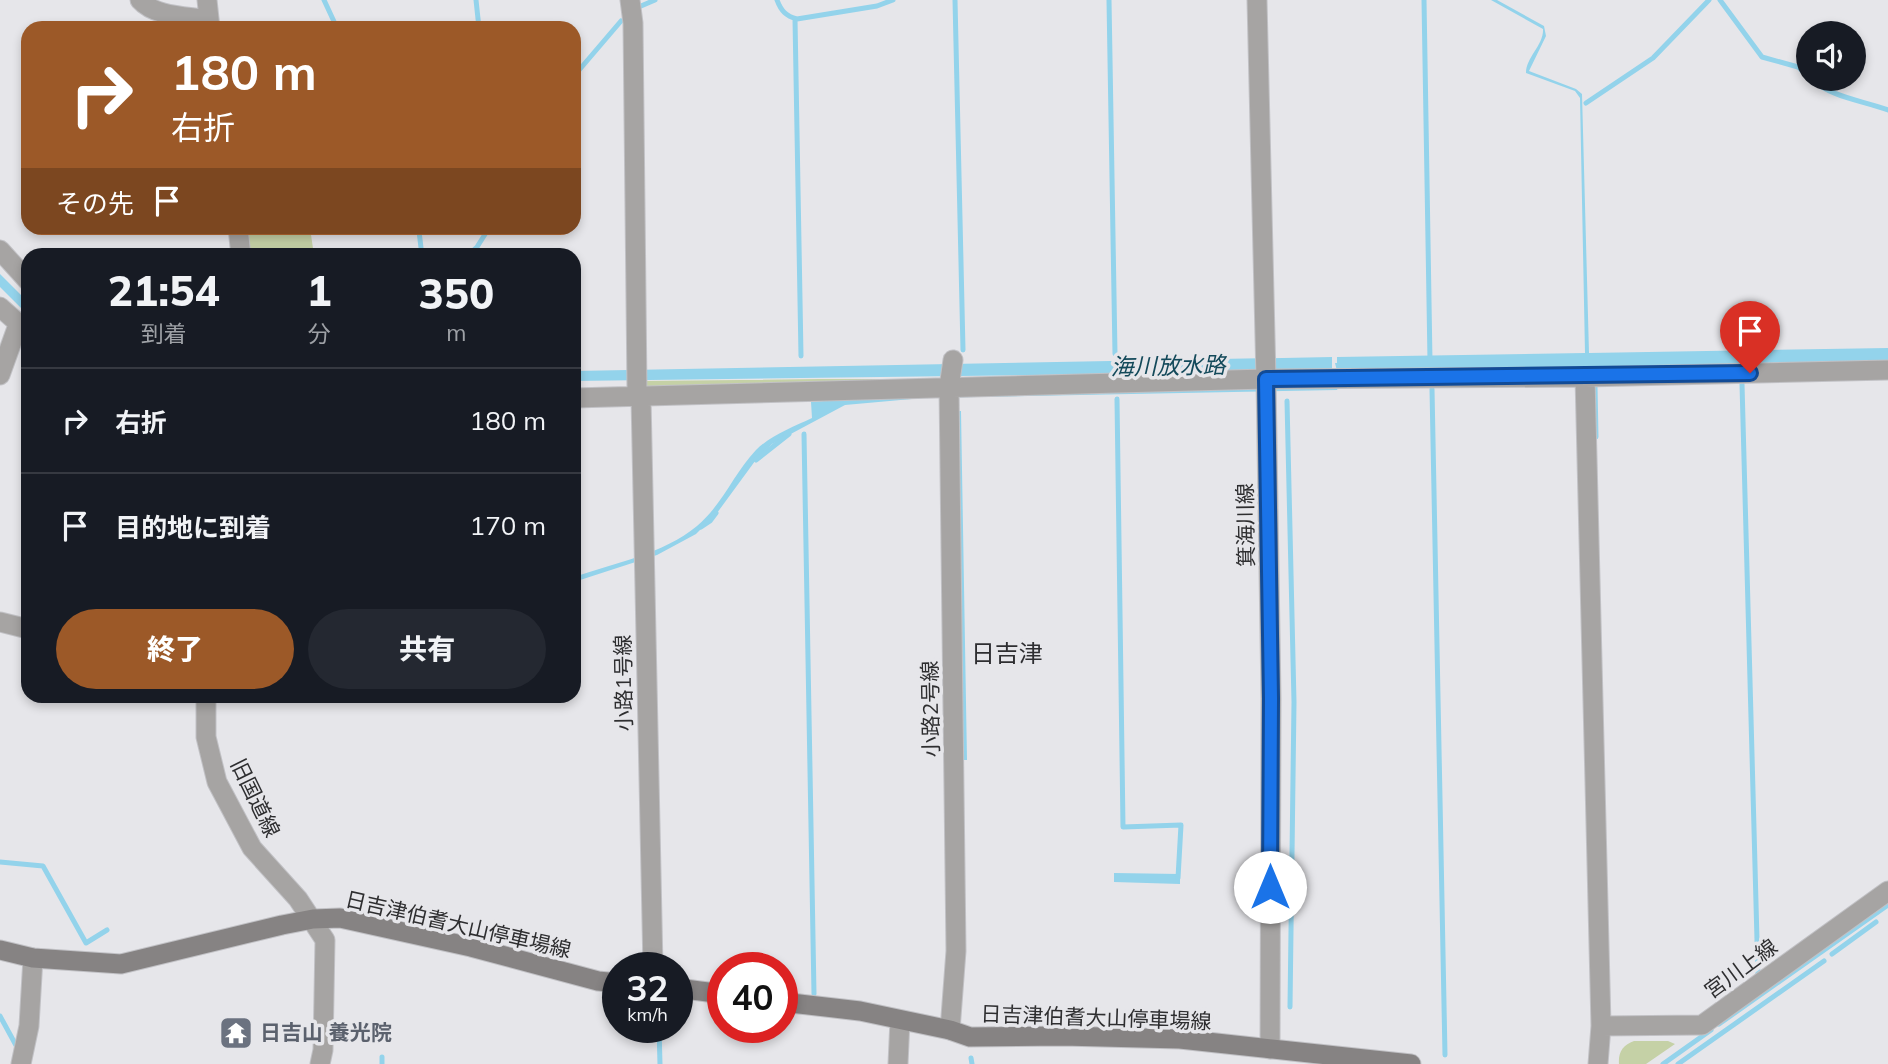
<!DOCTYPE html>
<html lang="ja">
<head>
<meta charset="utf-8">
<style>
  :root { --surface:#171b24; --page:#242831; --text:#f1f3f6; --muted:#9ea1a6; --line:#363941; --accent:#9c5928 }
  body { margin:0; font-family:Mulish,"Noto Sans JP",sans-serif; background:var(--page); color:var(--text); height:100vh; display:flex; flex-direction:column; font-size:26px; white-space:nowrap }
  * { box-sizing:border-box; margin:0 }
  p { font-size:23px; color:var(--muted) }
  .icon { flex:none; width:38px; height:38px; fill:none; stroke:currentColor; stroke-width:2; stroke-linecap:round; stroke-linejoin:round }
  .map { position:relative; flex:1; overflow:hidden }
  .panel { position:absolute; left:21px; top:248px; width:560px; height:455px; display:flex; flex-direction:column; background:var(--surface); border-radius:21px; box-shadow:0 4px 10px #0003 }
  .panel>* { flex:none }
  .guide { position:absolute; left:21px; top:21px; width:560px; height:214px; border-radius:21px; box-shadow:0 4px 10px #0003; background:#9c5928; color:#fff; overflow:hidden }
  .tools { position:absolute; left:1796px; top:21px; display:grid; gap:14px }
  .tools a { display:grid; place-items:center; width:70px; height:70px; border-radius:50%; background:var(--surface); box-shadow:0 4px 10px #0003; font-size:35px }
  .speed { position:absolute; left:602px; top:952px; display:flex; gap:14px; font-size:35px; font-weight:700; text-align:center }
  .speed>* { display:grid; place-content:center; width:91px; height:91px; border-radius:50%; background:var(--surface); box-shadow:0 4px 10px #0003; line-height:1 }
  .speed small { font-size:18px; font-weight:400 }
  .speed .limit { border:10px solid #d22; background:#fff; color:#111 }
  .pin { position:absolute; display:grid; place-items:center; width:60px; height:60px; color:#fff; margin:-72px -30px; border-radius:50% 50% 50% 0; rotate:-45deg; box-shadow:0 0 7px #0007 }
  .pin .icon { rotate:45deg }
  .me { position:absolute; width:77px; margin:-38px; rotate:0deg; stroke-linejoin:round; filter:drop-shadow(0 0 5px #0008) }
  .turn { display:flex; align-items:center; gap:24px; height:147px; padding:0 35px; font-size:32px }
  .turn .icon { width:91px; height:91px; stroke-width:2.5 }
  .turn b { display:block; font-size:49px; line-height:60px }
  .then { display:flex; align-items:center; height:66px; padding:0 35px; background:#0003; gap:14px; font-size:26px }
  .eta { display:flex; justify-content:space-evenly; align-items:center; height:119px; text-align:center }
  .eta b { font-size:42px; font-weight:800; line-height:49px }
  .cta { display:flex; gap:14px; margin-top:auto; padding:14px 35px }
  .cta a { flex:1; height:80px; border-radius:42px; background:var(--accent); color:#fff; font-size:28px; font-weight:800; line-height:80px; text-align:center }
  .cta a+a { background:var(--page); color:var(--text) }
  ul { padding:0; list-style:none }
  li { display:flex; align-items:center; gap:21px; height:105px; padding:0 35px; border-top:2px solid var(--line) }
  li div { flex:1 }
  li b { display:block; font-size:26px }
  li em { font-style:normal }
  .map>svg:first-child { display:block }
  .green { fill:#c5d1a6 }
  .water { fill:#93d3eb }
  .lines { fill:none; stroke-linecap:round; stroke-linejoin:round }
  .stream { stroke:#93d3eb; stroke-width:5 }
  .minor-casing { stroke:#c1c1c5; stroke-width:21 }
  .tertiary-casing { stroke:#c1c1c5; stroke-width:21 }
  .secondary-casing { stroke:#c1c1c5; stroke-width:21 }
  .minor { stroke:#a6a4a3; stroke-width:19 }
  .tertiary { stroke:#a6a4a3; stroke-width:19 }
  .secondary { stroke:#868383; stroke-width:19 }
  .route-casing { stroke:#114b97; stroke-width:18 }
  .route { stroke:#1a73e8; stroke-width:12 }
  .labels { text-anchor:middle; stroke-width:7; stroke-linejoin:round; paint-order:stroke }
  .street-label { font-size:21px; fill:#2e2e30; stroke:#e6e6ea }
  .worship-label { font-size:21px; font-weight:bold; fill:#5b616d; stroke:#e6e6ea; text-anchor:start }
  .water-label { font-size:23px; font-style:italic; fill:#13495a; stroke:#e6e6ea }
  .quarter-label { font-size:24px; fill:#2e2e31; stroke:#e6e6ea }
</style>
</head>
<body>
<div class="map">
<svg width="1888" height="1064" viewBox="0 0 1888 1064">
  <rect width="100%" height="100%" fill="#e6e6ea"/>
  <!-- green -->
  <path class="green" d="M 246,228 L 310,228 L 314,255 L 251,255 Z
    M 820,379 L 935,379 L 643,389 L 644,381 Z
    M 1634,1041 L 1668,1041 L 1675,1044 L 1646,1064 L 1619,1064 C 1618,1052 1623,1045 1634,1041 Z"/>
  <!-- water -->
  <path class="water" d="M 1491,0 L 1497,0 L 1544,26 L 1546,36 L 1529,71 L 1576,89 L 1582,94 L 1589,353 L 1888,348 L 1888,362 L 1337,371 L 1335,363 L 1337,363 L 1337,357 L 1585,353 L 1580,98 L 1575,91 L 1526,73 C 1526,57 1544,45 1543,29 Z
    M 0,274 L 28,302 L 28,315 L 0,287 Z
    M 1332,357 L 1332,371 L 574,381 L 574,371 Z
    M 1340,384 L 1337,390 L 923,398 L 845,405 L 772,444 L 758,457 L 717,513 L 696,534 L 657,555 L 574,582 L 574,577 C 615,563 663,554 697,526 C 723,504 734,473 756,450 C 771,435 793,427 812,418 L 811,402 L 937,392 Z
    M 957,411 L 961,411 L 967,760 L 963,760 Z
    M 1114,873 L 1180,874 L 1180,884 L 1114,882 Z"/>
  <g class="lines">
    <!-- stream -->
    <path class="stream" d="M 324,0 L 337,28
      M 476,0 L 479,28
      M 777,0 C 781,11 786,16 797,19 L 877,6 L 893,0
      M 955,0 L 963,350
      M 1109,0 L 1115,354
      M 1424,0 L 1430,361
      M 1720,0 L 1762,57 L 1798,67 L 1808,76
      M 641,6 L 655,0
      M 795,19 L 801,356
      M 574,76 L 621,21
      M 1811,79 C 1833,98 1861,100 1888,110
      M 1586,103 L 1653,58 L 1709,0
      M 416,228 L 419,231 L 422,256
      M 467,256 L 477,247 L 489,228
      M 1742,384 L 1758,977
      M 1595,386 L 1596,437
      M 1432,389 L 1445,1055
      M 1117,399 L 1123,827 L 1181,825 L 1178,878
      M 1287,401 L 1294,702 L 1290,1007
      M 804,434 L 814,994
      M 756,460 L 789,434
      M 701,527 L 710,521 L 716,513
      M 0,862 L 43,866 L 86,943 L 107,930
      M 1832,954 L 1876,922
      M 0,1016 L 18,1049
      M 1719,1024 L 1888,905
      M 659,1027 L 660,1064
      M 382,1057 L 382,1064
      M 971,1058 L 972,1064
      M 1663,1064 L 1711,1030
      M 1678,1064 L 1824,961"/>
    <defs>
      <path id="minor" d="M 140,0 C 155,17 187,16 209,20
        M 207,0 L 210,28
        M 630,0 L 633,23 L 637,390 L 641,398 L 653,968
        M 238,228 L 241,256
        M 0,250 L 28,281
        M 0,307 L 27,331
        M 0,375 L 18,325
        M 1585,377 L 1601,1026 L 1598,1064
        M 574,398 L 1266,379 L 1585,377 L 1888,370
        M 0,622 L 28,629
        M 206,696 L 206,737 L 217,782 L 252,848 L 298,899 L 325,940 L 323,1050 L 320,1064
        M 1601,1026 L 1702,1025 L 1888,891
        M 950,1030 L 956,951 L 949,387 L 953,360
        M 21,1064 L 29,1026 L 33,958
        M 898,1064 L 900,1020"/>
      <path id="tertiary" d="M 1257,0 L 1266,379 L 1271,698 L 1270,1049"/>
      <path id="secondary" d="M 0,950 L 33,958 L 121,964 L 282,925 L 313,919 L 340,918 L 471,947 L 598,981 L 618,983
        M 677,988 L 723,994
        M 782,1002 L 860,1011 L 950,1030 L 970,1037 L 1063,1036 L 1180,1039 L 1411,1064"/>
    </defs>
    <!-- minor casing -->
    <use href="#minor" class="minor-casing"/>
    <!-- tertiary casing -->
    <use href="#tertiary" class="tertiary-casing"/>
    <!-- secondary casing -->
    <use href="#secondary" class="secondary-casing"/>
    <!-- minor -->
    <use href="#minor" class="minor"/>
    <!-- tertiary -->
    <use href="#tertiary" class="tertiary"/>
    <!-- secondary -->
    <use href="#secondary" class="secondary"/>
  </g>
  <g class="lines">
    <defs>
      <path id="route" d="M 1270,887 L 1271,698 L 1266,379 L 1750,373"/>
    </defs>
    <!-- route casing -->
    <use href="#route" class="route-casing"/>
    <!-- route -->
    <use href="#route" class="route"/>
  </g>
  <!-- icons -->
  <defs>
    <symbol id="temple-square" viewBox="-11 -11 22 22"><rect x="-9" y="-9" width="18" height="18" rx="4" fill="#6b7280" stroke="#e6e6ea"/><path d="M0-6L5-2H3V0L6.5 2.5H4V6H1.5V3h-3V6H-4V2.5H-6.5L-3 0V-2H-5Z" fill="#fff"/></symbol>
  </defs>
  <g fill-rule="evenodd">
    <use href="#temple-square" x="217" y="1014" width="38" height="38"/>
  </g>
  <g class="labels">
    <!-- street labels -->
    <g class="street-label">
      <text transform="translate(1246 525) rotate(-91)" y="7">箕海川線</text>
      <text transform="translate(624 683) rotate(-91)" y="7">小路1号線</text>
      <text transform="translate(931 709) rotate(-91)" y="7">小路2号線</text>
      <text transform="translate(255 798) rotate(64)" y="7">旧国道線</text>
      <text transform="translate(458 925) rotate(13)" y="7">日吉津伯耆大山停車場線</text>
      <text transform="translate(1741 969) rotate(-36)" y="7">宮川上線</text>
      <text transform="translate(1096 1018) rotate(2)" y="7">日吉津伯耆大山停車場線</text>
    </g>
    <!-- worship labels -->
    <g class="worship-label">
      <text x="260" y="1040">日吉山 養光院</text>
    </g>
    <!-- water labels -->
    <g class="water-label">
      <text transform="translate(1168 366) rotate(-1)" y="8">海川放水路</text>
    </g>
    <!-- quarter labels -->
    <g class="quarter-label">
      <text x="1007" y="662">日吉津</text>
    </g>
  </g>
</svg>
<div class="tools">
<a><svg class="icon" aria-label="sound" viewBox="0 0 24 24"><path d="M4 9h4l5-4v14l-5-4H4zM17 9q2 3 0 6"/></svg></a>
</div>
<div class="speed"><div>32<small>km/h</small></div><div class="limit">40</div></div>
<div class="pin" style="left:1750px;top:373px;background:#d93025"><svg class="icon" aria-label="arrive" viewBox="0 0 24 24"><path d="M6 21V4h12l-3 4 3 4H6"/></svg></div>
<svg class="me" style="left:1270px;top:887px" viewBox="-20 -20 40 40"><circle r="19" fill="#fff"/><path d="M0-13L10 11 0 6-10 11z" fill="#1a73e8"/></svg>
<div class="guide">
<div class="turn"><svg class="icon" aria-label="right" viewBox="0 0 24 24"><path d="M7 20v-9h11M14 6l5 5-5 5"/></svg><div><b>180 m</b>右折</div></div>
<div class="then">その先<svg class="icon" aria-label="arrive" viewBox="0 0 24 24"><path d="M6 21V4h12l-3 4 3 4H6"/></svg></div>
</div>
<section class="panel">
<div class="eta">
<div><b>21:54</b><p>到着</p></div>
<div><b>1</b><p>分</p></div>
<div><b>350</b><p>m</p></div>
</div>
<ul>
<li><svg class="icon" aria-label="right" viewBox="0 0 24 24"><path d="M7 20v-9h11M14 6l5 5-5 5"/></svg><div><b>右折</b></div><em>180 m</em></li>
<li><svg class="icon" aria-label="arrive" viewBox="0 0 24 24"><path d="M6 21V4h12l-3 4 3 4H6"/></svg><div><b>目的地に到着</b></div><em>170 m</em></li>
</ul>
<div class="cta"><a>終了</a><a>共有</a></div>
</section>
</div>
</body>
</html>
